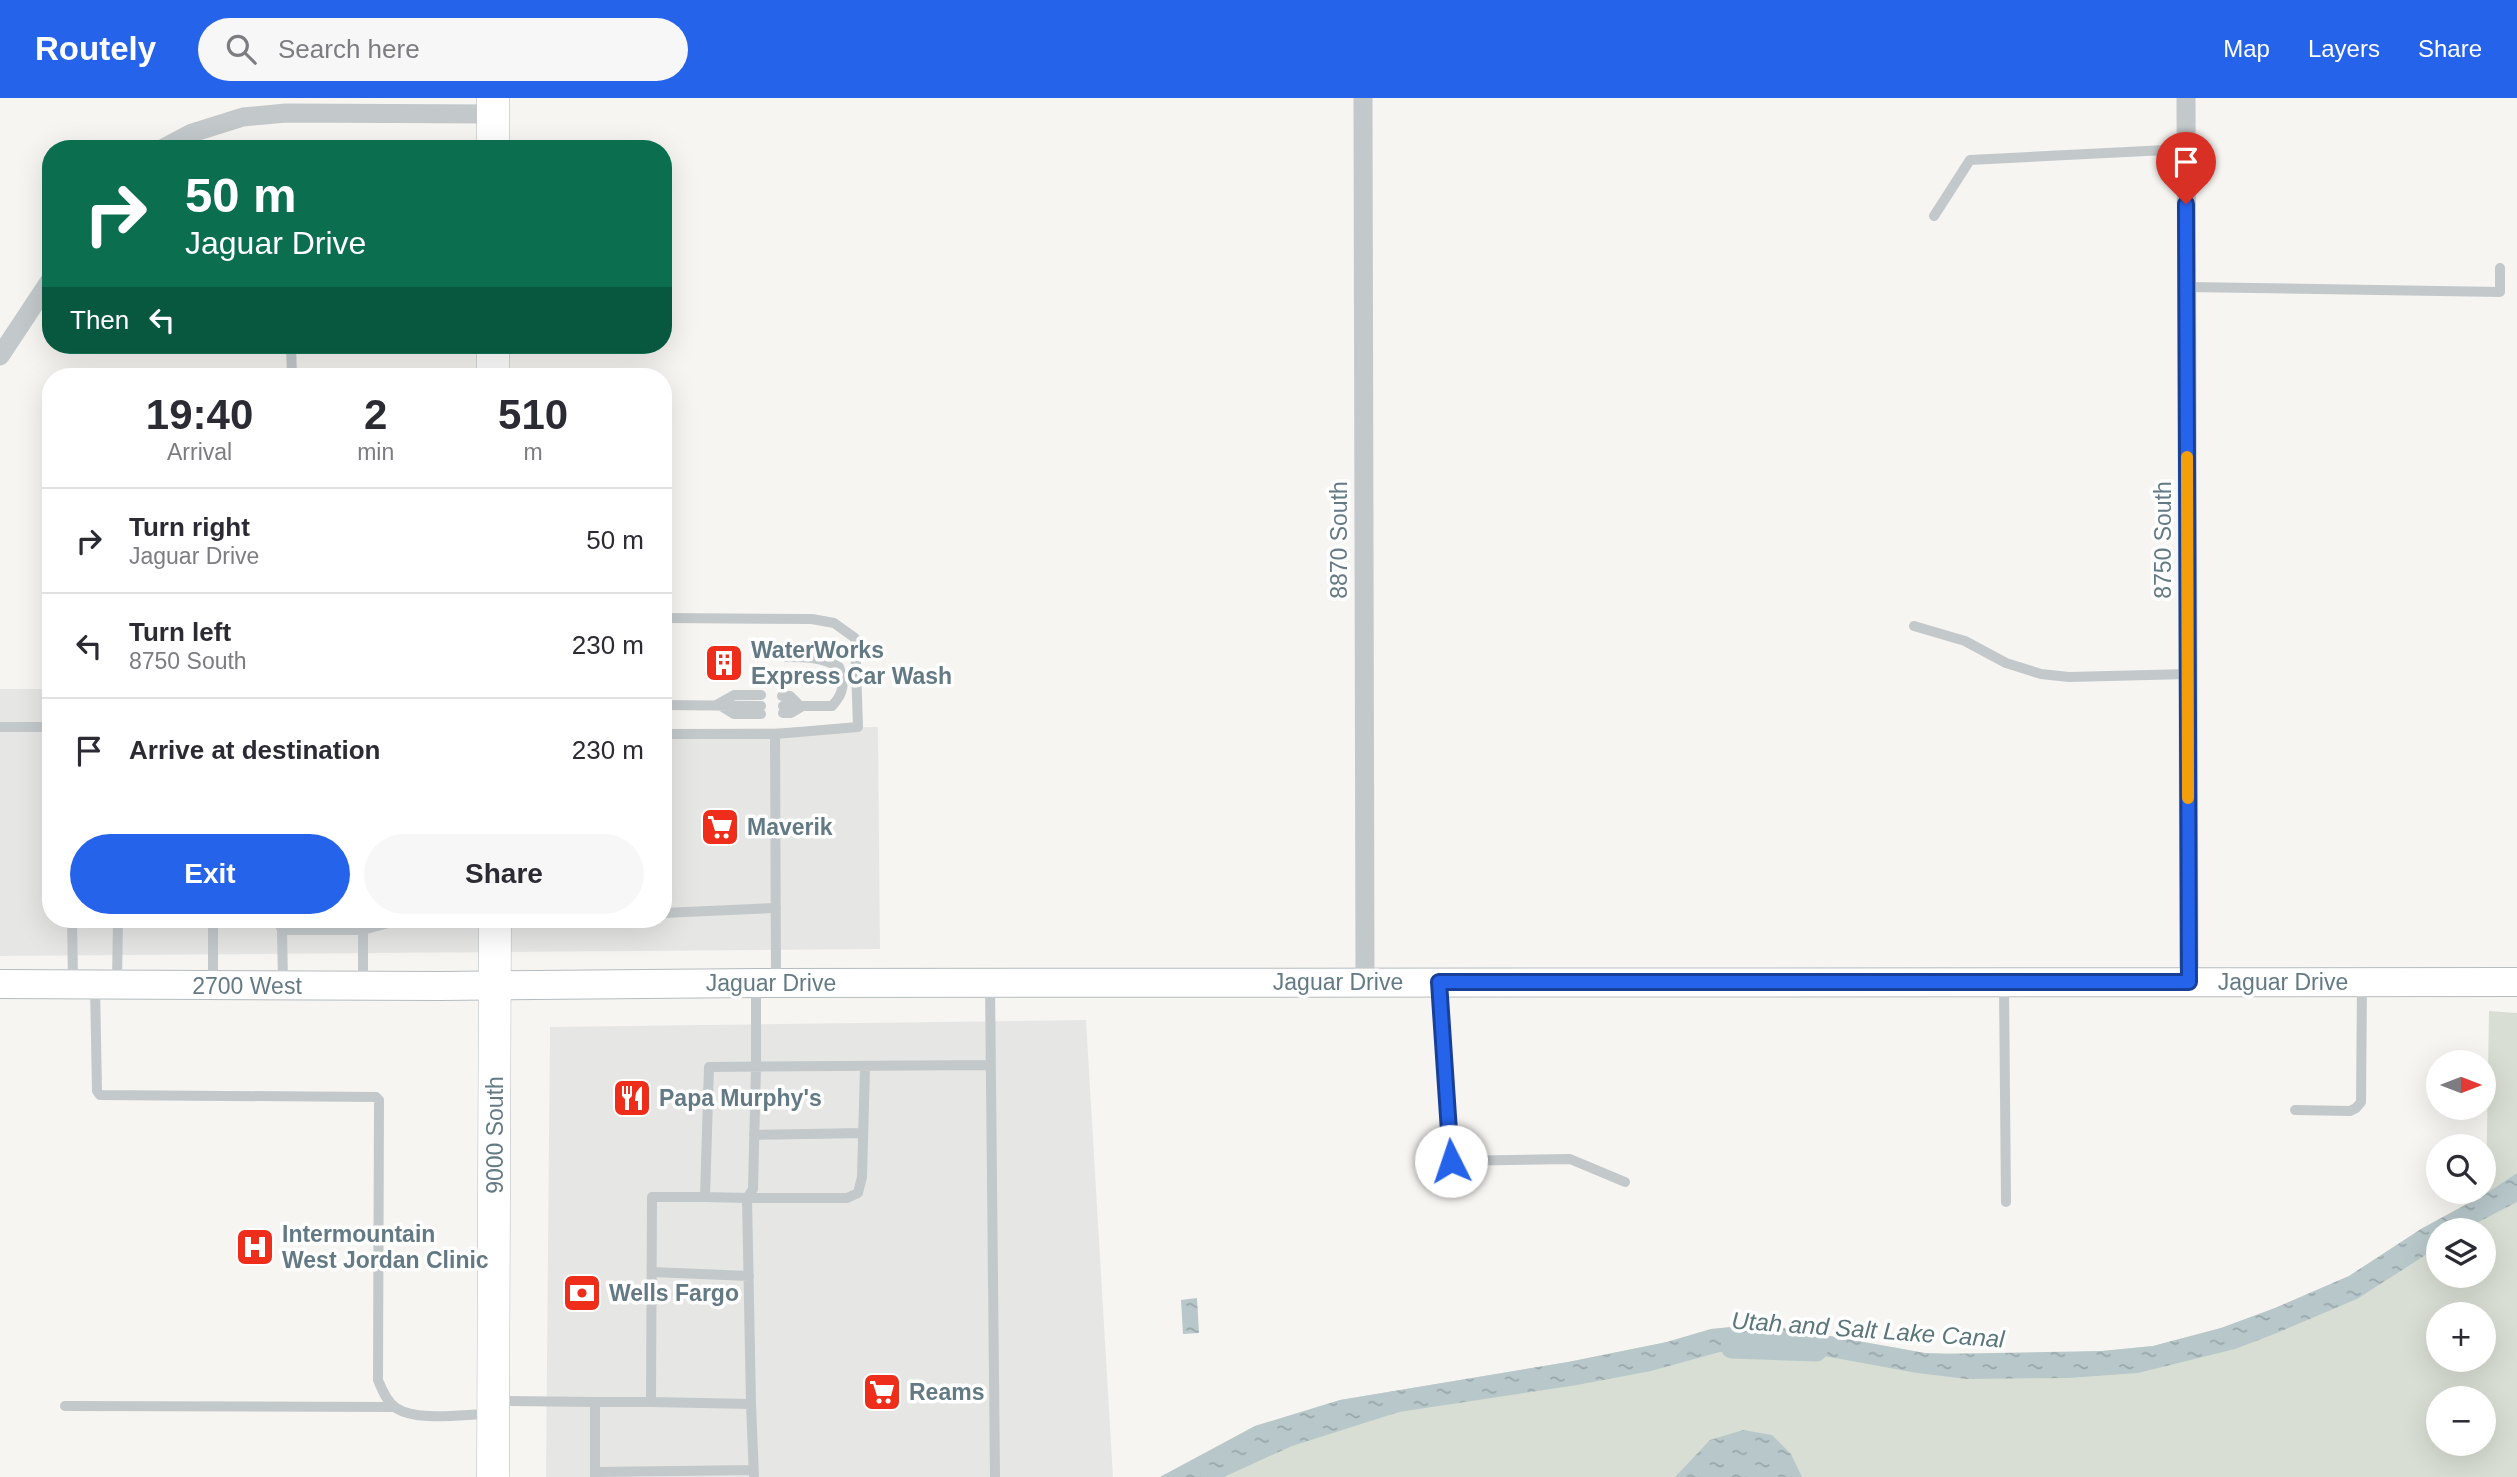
<!DOCTYPE html>
<html lang="en">
<head>
<meta charset="utf-8">
<style>
  :root { --surface:#fff; --page:#f7f7f7; --text:#2b2b33; --muted:#7c7c81; --line:#e1e1e2; --accent:#2563eb }
  body { margin:0; font-family:Arial,sans-serif; background:var(--page); color:var(--text); height:100vh; display:flex; flex-direction:column; font-size:26px; white-space:nowrap }
  * { box-sizing:border-box; margin:0 }
  p { font-size:23px; color:var(--muted) }
  .icon { flex:none; width:38px; height:38px; fill:none; stroke:currentColor; stroke-width:2; stroke-linecap:round; stroke-linejoin:round }
  .map { position:relative; flex:1; overflow:hidden }
  .sheet { position:absolute; left:42px; top:270px; width:630px; height:560px; display:flex; flex-direction:column; background:var(--surface); border-radius:28px; box-shadow:0 7px 28px #0002 }
  .sheet>* { flex:none }
  .guide { position:absolute; left:42px; top:42px; width:630px; height:214px; border-radius:28px; box-shadow:0 7px 28px #0002; background:#0b6e4f; color:#fff; overflow:hidden }
  .needle { width:46px; rotate:90deg }
  .controls { position:absolute; left:2426px; top:952px; display:grid; gap:14px }
  .controls a { display:grid; place-items:center; width:70px; height:70px; border-radius:50%; background:var(--surface); box-shadow:0 7px 28px #0002; font-size:35px }
  .pin { position:absolute; display:grid; place-items:center; width:60px; height:60px; color:#fff; margin:-72px -30px; border-radius:50% 50% 50% 0; rotate:-45deg; box-shadow:0 0 7px #0007 }
  .pin .icon { rotate:45deg }
  .me { position:absolute; width:77px; margin:-38px; rotate:356deg; stroke-linejoin:round; filter:drop-shadow(0 0 5px #0008) }
  .turn { display:flex; align-items:center; gap:24px; height:147px; padding:0 28px; font-size:32px }
  .turn .icon { width:91px; height:91px; stroke-width:2.5 }
  .turn b { display:block; font-size:49px; line-height:60px }
  .then { display:flex; align-items:center; height:66px; padding:0 28px; background:#0003; gap:14px; font-size:26px }
  .eta { display:flex; justify-content:space-evenly; align-items:center; height:119px; text-align:center }
  .eta b { font-size:42px; font-weight:800; line-height:49px }
  .primary-button { display:flex; gap:14px; margin-top:auto; padding:14px 28px }
  .primary-button a { flex:1; height:80px; border-radius:42px; background:var(--accent); color:#fff; font-size:28px; font-weight:800; line-height:80px; text-align:center }
  .primary-button a+a { background:var(--page); color:var(--text) }
  ul { padding:0; list-style:none }
  li { display:flex; align-items:center; gap:21px; height:105px; padding:0 28px; border-top:2px solid var(--line) }
  li div { flex:1 }
  li b { display:block; font-size:26px }
  li em { font-style:normal }
  header { display:flex; align-items:center; gap:42px; box-sizing:border-box; height:98px; padding:0 35px; background:var(--accent); color:#fff }
  header strong { font-size:33px }
  nav { display:flex; gap:38px; margin-inline-start:auto; font-size:24px }
  .search { width:490px; height:63px; background:var(--page); display:flex; align-items:center; gap:18px; box-sizing:border-box; padding:0 24px; border-radius:38px; color:var(--muted); font-size:26px }
  .map>svg:first-child { display:block }
  .built { fill:#e6e7e5 }
  .green { fill:#d8ded3; fill-rule:evenodd }
  .water { fill:url(#water-ripples) }
  .lines { fill:none; stroke-linecap:round; stroke-linejoin:round }
  .canal { stroke:#b8c8ca; stroke-width:23 }
  .secondary-casing { stroke:#b5bcbf; stroke-width:30 }
  .primary-casing { stroke:#b6bbbe; stroke-width:33 }
  .service { stroke:#c3c8ca; stroke-width:10 }
  .minor { stroke:#c3c8ca; stroke-width:19 }
  .secondary { stroke:#fff; stroke-width:28 }
  .primary { stroke:#fff; stroke-width:32 }
  .route-casing { stroke:#184099; stroke-width:18 }
  .route { stroke:#2563eb; stroke-width:12 }
  .slow { stroke:#f59e0b; stroke-width:12 }
  .labels { text-anchor:middle; stroke-width:7; stroke-linejoin:round; paint-order:stroke }
  .street-label { font-size:23px; fill:#637a85; stroke:#fff }
  .poi-label { font-size:23px; font-weight:bold; fill:#637a85; stroke:#fff; text-anchor:start }
  .water-label { font-size:24px; font-style:italic; fill:#5a767b; stroke:#fff }
</style>
</head>
<body>
<header>
<strong>Routely</strong>
<div class="search"><svg class="icon" aria-label="search" viewBox="0 0 24 24"><circle cx="10" cy="10" r="6"/><path d="M15 15l6 6"/></svg>Search here</div>
<nav><a>Map</a><a>Layers</a><a>Share</a></nav>
</header>
<div class="map">
<svg width="2517" height="1379" viewBox="0 0 2517 1379">
  <defs>
    <pattern id="water-ripples" width="26" height="14" patternUnits="userSpaceOnUse" patternTransform="scale(1.75)"><rect width="26" height="14" fill="#b8c8ca"/><path d="M2 4q2-2 4 0t4 0M15 11q2-2 4 0t4 0" fill="none" stroke="#99a7aa"/></pattern>
  </defs>
  <rect width="100%" height="100%" fill="#f6f5f2"/>
  <!-- built -->
  <path class="built" d="M 0,591 L 51,591 L 51,821 L 663,821 L 663,631 L 878,629 L 880,851 L 0,858 Z
    M 1086,922 L 1113,1379 L 546,1379 L 550,929 Z"/>
  <!-- green -->
  <path class="green" d="M 2489,913 L 2517,915 L 2517,1379 L 1160,1379 L 1255,1328 L 1340,1302 L 1568,1264 L 1667,1244 L 1711,1231 L 1762,1226 L 1925,1255 L 2022,1256 L 2102,1253 L 2153,1248 L 2221,1230 L 2275,1210 L 2349,1178 L 2421,1131 L 2486,1095 ZM 2438,1132 L 2483,1132 L 2483,1178 L 2438,1178 ZM 2438,1216 L 2483,1216 L 2483,1262 L 2438,1262 ZM 2438,1300 L 2483,1300 L 2483,1346 L 2438,1346 Z"/>
  <!-- water -->
  <path class="water" d="M 2517,1075 L 2517,1104 L 2463,1132 L 2438,1132 L 2438,1149 L 2357,1201 L 2272,1237 L 2235,1251 L 2138,1275 L 2068,1280 L 1967,1281 L 1917,1275 L 1786,1251 L 1765,1250 L 1720,1254 L 1651,1273 L 1577,1287 L 1399,1314 L 1292,1348 L 1224,1379 L 1160,1379 L 1255,1328 L 1340,1302 L 1568,1264 L 1667,1244 L 1711,1231 L 1762,1226 L 1925,1255 L 1947,1256 L 2102,1253 L 2153,1248 L 2221,1230 L 2275,1210 L 2349,1178 L 2421,1131 L 2484,1097 Z
    M 1197,1200 L 1199,1235 L 1183,1236 L 1181,1202 Z
    M 1743,1332 L 1772,1337 L 1791,1356 L 1802,1379 L 1675,1379 L 1710,1342 Z"/>
  <g class="lines">
    <!-- canal -->
    <path class="canal" d="M 1732,1249 L 1816,1252"/>
    <defs>
      <path id="secondary" d="M 0,886 L 441,888 L 756,885 L 2517,884"/>
      <path id="primary" d="M 493,0 L 493,51
        M 493,247 L 493,278
        M 493,1379 L 495,821"/>
    </defs>
    <!-- secondary casing -->
    <use href="#secondary" class="secondary-casing"/>
    <!-- primary casing -->
    <use href="#primary" class="primary-casing"/>
    <!-- service -->
    <path class="service" d="M 1934,118 L 1970,62 L 2186,51
      M 2187,189 L 2500,194 L 2500,170
      M 291,247 L 292,278
      M 663,520 L 812,521 L 834,525 L 855,540 L 858,629 L 775,636
      M 1914,528 L 1965,543 L 2006,565 L 2041,576 L 2069,579 L 2188,576
      M 782,598 L 790,598 L 801,609 L 791,615 L 783,615
      M 718,606 L 734,597 L 761,597
      M 663,607 L 761,608
      M 721,608 L 734,616 L 761,616
      M 783,608 L 832,608 C 844,595 845,586 839,569 C 822,559 806,559 786,559
      M 0,629 L 51,629
      M 663,636 L 775,636 L 776,881
      M 663,815 L 776,810
      M 72,821 L 73,883
      M 213,821 L 213,884
      M 277,821 L 282,832 L 283,884
      M 282,832 L 363,832 L 403,821
      M 117,883 L 118,821
      M 990,886 L 995,1379
      M 95,887 L 97,993 L 100,997 L 376,999 L 379,1002 L 378,1282 C 382,1292 387,1304 396,1310 C 417,1324 465,1316 490,1316
      M 363,887 L 363,821
      M 1440,888 L 1451,1063 L 1570,1061 L 1625,1084
      M 2004,888 L 2006,1104
      M 2295,1012 L 2350,1013 L 2356,1010 L 2361,1004 L 2362,885
      M 754,1037 L 863,1035
      M 705,1099 L 747,1100 L 753,1091 L 756,969 L 756,889
      M 652,1174 L 749,1178
      M 497,1303 L 595,1304 L 595,1379
      M 595,1304 L 651,1304 L 652,1099 L 705,1099 L 709,969 L 990,967
      M 651,1304 L 751,1306 L 754,1379
      M 751,1306 L 747,1100 L 847,1100 L 858,1095 L 862,1079 L 865,969
      M 65,1308 L 394,1309
      M 595,1374 L 753,1372"/>
    <!-- minor -->
    <path class="minor" d="M 1363,0 L 1365,884
      M 2186,0 L 2189,884
      M 162,51 L 192,35 L 243,19 L 286,15 L 493,16
      M 0,258 L 51,181"/>
    <!-- secondary -->
    <use href="#secondary" class="secondary"/>
    <!-- primary -->
    <use href="#primary" class="primary"/>
  </g>
  <g class="lines">
    <defs>
      <path id="route" d="M 1451,1063 L 1439,884 L 2189,884 L 2186,106"/>
    </defs>
    <!-- route casing -->
    <use href="#route" class="route-casing"/>
    <!-- route -->
    <use href="#route" class="route"/>
    <!-- slow -->
    <path class="slow" d="M 2187,359 L 2188,700"/>
  </g>
  <!-- icons -->
  <defs>
    <symbol id="building-square" viewBox="-11 -11 22 22"><rect x="-9" y="-9" width="18" height="18" rx="4" fill="#ee2e1a" stroke="#fff"/><path d="M-4-6H4V6H1V3H-1V6H-4ZM-2.5-4.3h1.7v1.8h-1.7ZM.8-4.3h1.7v1.8H.8ZM-2.5-1h1.7V.8h-1.7ZM.8-1h1.7V.8H.8Z" fill="#fff"/></symbol>
    <symbol id="supermarket-square" viewBox="-11 -11 22 22"><rect x="-9" y="-9" width="18" height="18" rx="4" fill="#ee2e1a" stroke="#fff"/><path d="M-6-5.5h2.5l.6 2H6L4.5 2H-2.5L-4.4-4H-6ZM-1.5 3.2a1.3 1.3 0 1 0 .1 0ZM3 3.2a1.3 1.3 0 1 0 .1 0Z" fill="#fff"/></symbol>
    <symbol id="restaurant-square" viewBox="-11 -11 22 22"><rect x="-9" y="-9" width="18" height="18" rx="4" fill="#ee2e1a" stroke="#fff"/><path d="M-5-6h1v4h1v-4h1v4h1v-4h1v5L-1.5 .5V6h-2V.5L-5-1ZM5-6V6H3V1.5H1.5Q1.5-4 5-6Z" fill="#fff"/></symbol>
    <symbol id="hospital-square" viewBox="-11 -11 22 22"><rect x="-9" y="-9" width="18" height="18" rx="4" fill="#ee2e1a" stroke="#fff"/><path d="M-5-5h3v3.5h4V-5h3V5h-3V1.5h-4V5h-3Z" fill="#fff"/></symbol>
    <symbol id="bank-square" viewBox="-11 -11 22 22"><rect x="-9" y="-9" width="18" height="18" rx="4" fill="#ee2e1a" stroke="#fff"/><path d="M-6-4H6V4H-6ZM0-2.3a2.3 2.3 0 1 0 0 4.6a2.3 2.3 0 1 0 0-4.6Z" fill="#fff"/></symbol>
  </defs>
  <g fill-rule="evenodd">
    <use href="#building-square" x="702" y="543" width="44" height="44"/>
    <use href="#supermarket-square" x="698" y="707" width="44" height="44"/>
    <use href="#restaurant-square" x="610" y="978" width="44" height="44"/>
    <use href="#hospital-square" x="233" y="1127" width="44" height="44"/>
    <use href="#bank-square" x="560" y="1173" width="44" height="44"/>
    <use href="#supermarket-square" x="860" y="1272" width="44" height="44"/>
  </g>
  <g class="labels">
    <!-- street labels -->
    <g class="street-label">
      <text transform="translate(1339 442) rotate(-90)" y="8">8870 South</text>
      <text transform="translate(2163 442) rotate(-90)" y="8">8750 South</text>
      <text x="1338" y="892">Jaguar Drive</text>
      <text x="2283" y="892">Jaguar Drive</text>
      <text x="771" y="893">Jaguar Drive</text>
      <text x="247" y="896">2700 West</text>
      <text transform="translate(495 1037) rotate(-90)" y="8">9000 South</text>
    </g>
    <!-- poi labels -->
    <g class="poi-label">
      <text x="751" y="560">WaterWorks<tspan x="751" dy="26">Express Car Wash</tspan></text>
      <text x="747" y="737">Maverik</text>
      <text x="659" y="1008">Papa Murphy's</text>
      <text x="282" y="1144">Intermountain<tspan x="282" dy="26">West Jordan Clinic</tspan></text>
      <text x="609" y="1203">Wells Fargo</text>
      <text x="909" y="1302">Reams</text>
    </g>
    <!-- water labels -->
    <g class="water-label">
      <text transform="translate(1868 1232) rotate(4)" y="8">Utah and Salt Lake Canal</text>
    </g>
  </g>
</svg>
<div class="controls">
<a><svg class="needle" viewBox="-14 -14 28 28"><path d="M0-13l5 13h-10z" fill="#e53935"/><path d="M0 13l5-13h-10z" fill="#7c7c81"/></svg></a>
<a><svg class="icon" aria-label="search" viewBox="0 0 24 24"><circle cx="10" cy="10" r="6"/><path d="M15 15l6 6"/></svg></a>
<a><svg class="icon" aria-label="layers" viewBox="0 0 24 24"><path d="M12 4l9 5-9 5-9-5zM3 14l9 5 9-5"/></svg></a>
<a>+</a>
<a>−</a>
</div>
<div class="pin" style="left:2186px;top:106px;background:#d93025"><svg class="icon" aria-label="arrive" viewBox="0 0 24 24"><path d="M6 21V4h12l-3 4 3 4H6"/></svg></div>
<svg class="me" style="left:1451px;top:1063px" viewBox="-20 -20 40 40"><circle r="19" fill="#fff"/><path d="M0-13L10 11 0 6-10 11z" fill="#2563eb"/></svg>
<div class="guide">
<div class="turn"><svg class="icon" aria-label="right" viewBox="0 0 24 24"><path d="M7 20v-9h11M14 6l5 5-5 5"/></svg><div><b>50 m</b>Jaguar Drive</div></div>
<div class="then">Then<svg class="icon" aria-label="left" viewBox="0 0 24 24"><path d="M17 20v-9H6M10 6l-5 5 5 5"/></svg></div>
</div>
<section class="sheet">
<div class="eta">
<div><b>19:40</b><p>Arrival</p></div>
<div><b>2</b><p>min</p></div>
<div><b>510</b><p>m</p></div>
</div>
<ul>
<li><svg class="icon" aria-label="right" viewBox="0 0 24 24"><path d="M7 20v-9h11M14 6l5 5-5 5"/></svg><div><b>Turn right</b><p>Jaguar Drive</p></div><em>50 m</em></li>
<li><svg class="icon" aria-label="left" viewBox="0 0 24 24"><path d="M17 20v-9H6M10 6l-5 5 5 5"/></svg><div><b>Turn left</b><p>8750 South</p></div><em>230 m</em></li>
<li><svg class="icon" aria-label="arrive" viewBox="0 0 24 24"><path d="M6 21V4h12l-3 4 3 4H6"/></svg><div><b>Arrive at destination</b></div><em>230 m</em></li>
</ul>
<div class="primary-button"><a>Exit</a><a>Share</a></div>
</section>
</div>
</body>
</html>
